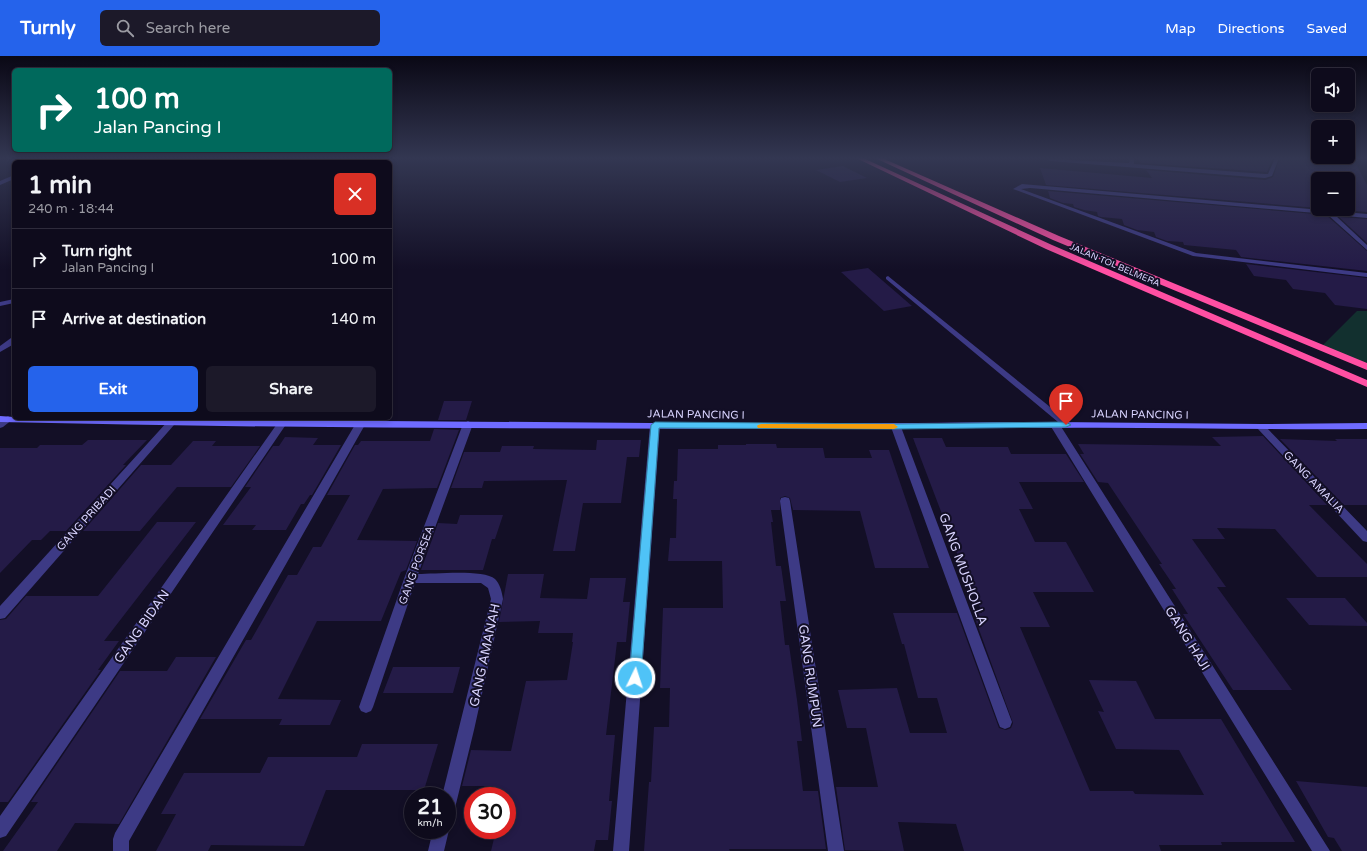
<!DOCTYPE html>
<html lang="en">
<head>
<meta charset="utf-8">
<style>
  :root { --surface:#0e0b1c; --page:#1c1929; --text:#f1f3f6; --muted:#9b9ba3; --line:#2e2b3b; --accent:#2563eb }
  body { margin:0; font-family:"Varela Round",sans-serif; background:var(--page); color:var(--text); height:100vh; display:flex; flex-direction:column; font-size:15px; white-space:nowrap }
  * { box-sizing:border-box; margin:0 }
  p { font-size:13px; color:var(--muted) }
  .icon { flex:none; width:22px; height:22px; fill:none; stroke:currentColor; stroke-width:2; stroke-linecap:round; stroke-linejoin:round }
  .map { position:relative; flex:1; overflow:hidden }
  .drawer { position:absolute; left:12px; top:104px; width:380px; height:260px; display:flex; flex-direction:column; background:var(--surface); border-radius:6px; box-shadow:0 2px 6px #0003,0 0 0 1px var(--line) }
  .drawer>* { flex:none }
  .banner { position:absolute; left:12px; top:12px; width:380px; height:84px; border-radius:6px; box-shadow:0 2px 6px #0003,0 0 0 1px var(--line); background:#00695c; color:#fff; overflow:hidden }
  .tools { position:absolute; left:1311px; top:12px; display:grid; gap:8px }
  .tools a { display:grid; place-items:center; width:44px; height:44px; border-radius:6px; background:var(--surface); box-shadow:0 2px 6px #0003,0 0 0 1px var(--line); font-size:20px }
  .speed { position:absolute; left:404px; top:731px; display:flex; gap:8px; font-size:20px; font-weight:700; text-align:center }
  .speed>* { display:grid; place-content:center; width:52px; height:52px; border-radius:50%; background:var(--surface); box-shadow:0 2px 6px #0003,0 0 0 1px var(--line); line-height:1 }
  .speed small { font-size:10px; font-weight:400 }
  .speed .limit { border:6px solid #d22; background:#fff; color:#111 }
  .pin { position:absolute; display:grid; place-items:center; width:34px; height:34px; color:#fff; margin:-41px -17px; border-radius:50% 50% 50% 0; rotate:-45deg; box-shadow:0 0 4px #0007 }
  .pin .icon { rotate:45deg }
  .me { position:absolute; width:44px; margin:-22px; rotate:4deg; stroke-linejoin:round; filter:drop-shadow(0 0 3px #0008) }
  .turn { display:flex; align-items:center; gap:14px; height:84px; padding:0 16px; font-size:18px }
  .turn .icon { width:52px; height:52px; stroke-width:2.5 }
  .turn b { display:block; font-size:28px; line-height:34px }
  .round { display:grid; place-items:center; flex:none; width:42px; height:42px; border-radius:6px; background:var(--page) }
  .head { display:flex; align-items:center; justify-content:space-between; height:68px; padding:0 16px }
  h1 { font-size:24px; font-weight:800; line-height:30px }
  .action { display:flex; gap:8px; margin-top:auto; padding:8px 16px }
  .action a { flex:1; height:46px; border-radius:6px; background:var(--accent); color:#fff; font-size:16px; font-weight:800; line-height:46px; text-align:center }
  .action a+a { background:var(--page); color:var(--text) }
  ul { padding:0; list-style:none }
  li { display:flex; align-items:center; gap:12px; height:60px; padding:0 16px; border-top:1px solid var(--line) }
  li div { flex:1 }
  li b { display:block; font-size:15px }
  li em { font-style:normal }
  header { display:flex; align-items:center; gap:24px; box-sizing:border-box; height:56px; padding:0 20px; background:var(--accent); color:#fff }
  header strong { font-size:19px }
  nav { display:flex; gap:22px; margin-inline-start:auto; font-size:14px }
  .search { width:280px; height:36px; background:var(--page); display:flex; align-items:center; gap:10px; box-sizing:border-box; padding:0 14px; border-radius:6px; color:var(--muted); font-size:15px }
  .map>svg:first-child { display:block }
  .green { fill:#12302f }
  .building { fill:#241b47 }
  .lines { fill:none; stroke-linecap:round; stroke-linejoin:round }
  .service { fill:#3d3a85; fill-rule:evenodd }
  .minor { fill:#3d3a85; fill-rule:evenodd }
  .secondary { fill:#6f6bff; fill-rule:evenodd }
  .motorway { fill:#ff4fa3; fill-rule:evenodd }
  .route { fill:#4fc3f7; stroke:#337fa1 }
  .slow { fill:#f59e0b }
  .labels { text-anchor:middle; stroke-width:4; stroke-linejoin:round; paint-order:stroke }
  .far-street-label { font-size:9px; fill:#d9d4ff; stroke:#130f26 }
  .street-label { font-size:11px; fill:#d9d4ff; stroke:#130f26 }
  .near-street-label { font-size:13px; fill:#d9d4ff; stroke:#130f26 }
</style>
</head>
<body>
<header>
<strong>Turnly</strong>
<div class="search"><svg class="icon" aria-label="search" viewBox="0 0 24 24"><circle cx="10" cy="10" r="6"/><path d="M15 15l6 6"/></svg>Search here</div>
<nav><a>Map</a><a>Directions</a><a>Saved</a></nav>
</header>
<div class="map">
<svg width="1367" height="795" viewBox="0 0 1367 795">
  <rect width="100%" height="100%" fill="#130f26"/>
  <!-- green -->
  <path class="green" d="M 1357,255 L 1367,255 L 1367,309 L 1320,292 Z"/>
  <!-- building -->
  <path class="building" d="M 1137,102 L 1273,102 L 1267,116 L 1141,107 Z
    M 1280,102 L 1334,102 L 1354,104 L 1367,129 L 1367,156 L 1327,153 L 1348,153 L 1348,123 L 1318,123 L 1318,152 L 1046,129 L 1040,112 L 1152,122 L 1146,114 L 1265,124 L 1273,121 Z
    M 843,110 L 867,122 L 840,126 L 816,114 Z
    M 1048,135 L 1326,159 L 1367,195 L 1367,215 L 1241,201 L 1236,194 L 1184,189 L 1183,186 L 1167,185 L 1156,181 L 1154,176 L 1137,174 L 1124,169 L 1122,163 L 1101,161 L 1098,160 L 1097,156 L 1084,154 L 1074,151 L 1073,148 L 1063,147 L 1050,142 Z
    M 1339,161 L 1367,163 L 1367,187 Z
    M 1246,208 L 1367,222 L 1367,253 L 1335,249 L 1325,237 L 1293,233 L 1286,224 L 1254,220 Z
    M 868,212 L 912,250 L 884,255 L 841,216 Z
    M 444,345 L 472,345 L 466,364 L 438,364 Z
    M 434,373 L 459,374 L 437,432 L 383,433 L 357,484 L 417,485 L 406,514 L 401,516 L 381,565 L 317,565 L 278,643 L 341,644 L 330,669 L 279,669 L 282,663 L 200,663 L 246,584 L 251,584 L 288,519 L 297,519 L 313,491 L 321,491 L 350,439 L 327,439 L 355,389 L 358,389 L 361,385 L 430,385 Z
    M 1263,380 L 1327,449 L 1309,449 L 1367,508 L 1367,521 L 1317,521 L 1275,473 L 1217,472 L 1225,483 L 1192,483 L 1226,531 L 1217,531 L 1292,634 L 1233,634 L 1183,558 L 1188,558 L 1172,533 L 1176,533 L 1159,508 L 1162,508 L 1108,427 L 1098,426 L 1080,398 L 1084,398 L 1078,388 L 1221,390 L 1212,381 Z
    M 285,381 L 318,382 L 313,389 L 341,389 L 312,439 L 310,439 L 304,448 L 301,448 L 286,474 L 252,474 L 256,469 L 223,469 L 251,431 L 245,431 L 273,390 L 279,390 Z
    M 913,382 L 942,382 L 946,391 L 1008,391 L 1011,398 L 1066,398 L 1084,426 L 1019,426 L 1033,453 L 1019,453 L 1035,486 L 1066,486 L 1094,536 L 1033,536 L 1050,571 L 1020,571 L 1090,735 L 1133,735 L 1135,738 L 1204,739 L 1179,694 L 1116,693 L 1098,655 L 1104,656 L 1089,624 L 1136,625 L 1155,663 L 1221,663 L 1295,786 L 1221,786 L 1222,789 L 1159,789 L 1161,795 L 964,795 L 956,768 L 898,766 L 904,795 L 845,794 L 836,731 L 878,731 L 866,672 L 847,672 L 838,634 L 897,632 L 910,677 L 947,677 L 937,642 L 918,642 L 904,588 L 902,588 L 893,557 L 957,557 L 999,672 L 1006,674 L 1011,672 L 1013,667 L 973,557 L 982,557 L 960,500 L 958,500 Z
    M 1280,383 L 1337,385 L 1335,383 L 1367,383 L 1367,449 L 1344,449 Z
    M 88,384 L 147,384 L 123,409 L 126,409 L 66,475 L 50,475 L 41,484 L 32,484 L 0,517 L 0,392 L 37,392 L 40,389 L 82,389 Z
    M 597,384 L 641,384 L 639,401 L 627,401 L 621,447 L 583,447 L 575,495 L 553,495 L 567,424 L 484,425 L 482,432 L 451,432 L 464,396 L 500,396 L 502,390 L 534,390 L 533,393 L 596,394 Z
    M 193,385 L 216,385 L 212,390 L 260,390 L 231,431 L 177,431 L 140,475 L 83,475 L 141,409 L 171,409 Z
    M 746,388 L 776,388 L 777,392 L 823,392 L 825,402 L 872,402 L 869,394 L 889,394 L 929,512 L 875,512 L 860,455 L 793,454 L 790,442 L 785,440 L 780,442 L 780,454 L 771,454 L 773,466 L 771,466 L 776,510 L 781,510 L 786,545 L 780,545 L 785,589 L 789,589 L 797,644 L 802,685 L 797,685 L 803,735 L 818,735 L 826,793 L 729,793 L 730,795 L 644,795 L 649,726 L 651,726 L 654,671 L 669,671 L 670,632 L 660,632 L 663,552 L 723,552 L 722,505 L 668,505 L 670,482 L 676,482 L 677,443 L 673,443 L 674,425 L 677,425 L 678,393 L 718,393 L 718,389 L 746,389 Z
    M 460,459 L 503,459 L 495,483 L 492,483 L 483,514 L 421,514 L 438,467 L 457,468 Z
    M 157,466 L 196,466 L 104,585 L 119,585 L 98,614 L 101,614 L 8,746 L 0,746 L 0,564 L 6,563 L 26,540 L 98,540 Z
    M 508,518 L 544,518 L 540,542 L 587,543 L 590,522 L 626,522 L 623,546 L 630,546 L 626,586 L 617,586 L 606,679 L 615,679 L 609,745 L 612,745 L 608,784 L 596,784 L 594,795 L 491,795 L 496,774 L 507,774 L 507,740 L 491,740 L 493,730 L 462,730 L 471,694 L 511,695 L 526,625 L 567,624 L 573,586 L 572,586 L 573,577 L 538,577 L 540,565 L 499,566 Z
    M 1286,542 L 1345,542 L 1367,567 L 1367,570 L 1309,569 Z
    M 176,601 L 216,601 L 119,768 L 75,767 L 57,795 L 3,795 L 38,746 L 31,746 L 120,615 L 167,615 Z
    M 393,611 L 460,611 L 453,637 L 383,637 Z
    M 362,688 L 438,688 L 424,734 L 326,734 L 304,790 L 211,789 L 208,795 L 156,795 L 176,758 L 161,758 L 184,717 L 260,717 L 268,701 L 357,701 Z
    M 1296,725 L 1367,731 L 1367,795 L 1342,795 L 1334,782 L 1328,781 Z"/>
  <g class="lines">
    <!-- service -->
    <path class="service" d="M 136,102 L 154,102 L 120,106 L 98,106 L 101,104 Z
      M 263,102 L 268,102 L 263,106 L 257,106 Z
      M 14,119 L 14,123 L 0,129 L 0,125 Z
      M 1022,128 L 1367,158 L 1367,162 L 1335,159 L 1367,189 L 1367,194 L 1327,158 L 1030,132 L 1021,133 L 1196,197 L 1367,217 L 1367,221 L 1193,200 L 1013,133 Z
      M 14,243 L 14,247 L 0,250 L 0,246 Z"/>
    <!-- minor -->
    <path class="minor" d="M 1130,102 L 1134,102 L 1134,108 L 1265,118 L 1268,118 L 1275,102 L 1279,102 L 1272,120 L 1265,122 L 1050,105 L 1048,104 L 1050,103 L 1129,107 Z
      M 888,220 L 1070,367 L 1072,369 L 1070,371 L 1064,371 L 886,223 L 886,221 Z
      M 11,282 L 14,282 L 14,288 L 0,296 L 0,290 Z
      M 8,360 L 13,363 L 3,371 L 0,372 L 0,364 Z
      M 171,364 L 174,365 L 176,367 L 174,369 L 5,562 L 0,563 L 0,550 L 168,365 Z
      M 282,364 L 287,367 L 6,780 L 0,782 L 0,760 L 279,365 Z
      M 361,364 L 366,367 L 129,785 L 129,795 L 113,795 L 113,783 L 115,777 L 356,367 Z
      M 468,365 L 473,368 L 418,518 C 434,518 484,513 495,523 C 500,528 502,536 503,543 L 474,674 L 455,752 L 453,758 L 447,760 L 447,740 L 442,740 L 491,543 L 488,532 L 481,527 L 415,527 L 373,651 L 371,655 L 366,657 L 361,655 L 359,651 L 404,523 L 463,368 Z
      M 655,366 L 660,369 L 629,795 L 613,795 L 650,369 Z
      M 1055,366 L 1060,369 L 1330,795 L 1312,795 L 1050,369 Z
      M 896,368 L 901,371 L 1012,666 L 1010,671 L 1005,673 L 1000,671 L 998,666 L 891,371 Z
      M 1261,368 L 1264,369 L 1367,475 L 1367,486 L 1363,485 L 1258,373 L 1256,371 Z
      M 785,441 L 789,442 L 790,445 L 844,795 L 828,795 L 780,445 L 781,442 Z
      M 447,769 L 449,774 L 444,795 L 428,795 L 433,774 L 447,774 Z"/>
    <!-- secondary -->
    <path class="secondary" d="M 0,360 L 14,361 L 14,362 L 779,368 L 1055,366 L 1261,368 L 1367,367 L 1367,373 C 1262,374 1156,371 1051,372 C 701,373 350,374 0,366 Z"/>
    <!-- motorway -->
    <path class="motorway" d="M 856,102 L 863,102 L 1052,189 L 1367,324 L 1367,331 L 1046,193 Z
      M 875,102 L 882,102 L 1059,180 L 1367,307 L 1367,314 L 1053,184 Z"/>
  </g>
  <!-- sky -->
  <linearGradient id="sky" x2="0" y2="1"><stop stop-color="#0a0815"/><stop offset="0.48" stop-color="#333752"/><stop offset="1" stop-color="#333752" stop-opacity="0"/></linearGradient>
  <rect width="1367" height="213" fill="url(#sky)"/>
  <!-- route -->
  <path class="route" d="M 655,366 L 896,368 L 1066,366 L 1071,369 L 1066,371 L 896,373 L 659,372 L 641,622 L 640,625 L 635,627 L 631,625 L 629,622 L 651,369 Z"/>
  <!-- slow -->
  <path class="slow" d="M 761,368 L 894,368 L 898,371 L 894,373 L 758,372 L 757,370 L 758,369 Z"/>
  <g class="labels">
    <!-- far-street labels -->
    <g class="far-street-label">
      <text transform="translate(1115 209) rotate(23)" y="3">JALAN TOL BELMERA</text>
    </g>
    <!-- street labels -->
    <g class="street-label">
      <text transform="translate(696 358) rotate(1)" y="4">JALAN PANCING I</text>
      <text transform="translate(1140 358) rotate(1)" y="4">JALAN PANCING I</text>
      <text transform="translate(1314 426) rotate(46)" y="4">GANG AMALIA</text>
      <text transform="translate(86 462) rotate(-48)" y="4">GANG PRIBADI</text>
      <text transform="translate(416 509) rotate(-70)" y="4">GANG PORSEA</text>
    </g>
    <!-- near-street labels -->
    <g class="near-street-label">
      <text transform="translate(964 513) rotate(70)" y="5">GANG MUSHOLLA</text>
      <text transform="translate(141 570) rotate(-55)" y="5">GANG BIDAN</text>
      <text transform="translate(1188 582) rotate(58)" y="5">GANG HAJI</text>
      <text transform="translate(484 599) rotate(-78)" y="5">GANG AMANAH</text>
      <text transform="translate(811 620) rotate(82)" y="5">GANG RUMPUN</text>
    </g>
  </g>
</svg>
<div class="tools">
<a><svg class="icon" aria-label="sound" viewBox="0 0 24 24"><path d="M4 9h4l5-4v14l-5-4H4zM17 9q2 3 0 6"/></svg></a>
<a>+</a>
<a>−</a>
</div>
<div class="speed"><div>21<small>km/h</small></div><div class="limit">30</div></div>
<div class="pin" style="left:1066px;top:369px;background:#d93025"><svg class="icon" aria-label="arrive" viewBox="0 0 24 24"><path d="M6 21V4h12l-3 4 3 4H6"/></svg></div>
<svg class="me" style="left:635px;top:622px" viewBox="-20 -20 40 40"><circle r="17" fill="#4fc3f7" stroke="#fff" stroke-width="3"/><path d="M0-11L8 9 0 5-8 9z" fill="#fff"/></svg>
<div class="banner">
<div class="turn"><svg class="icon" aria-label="right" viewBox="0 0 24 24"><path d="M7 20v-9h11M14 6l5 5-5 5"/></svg><div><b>100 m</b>Jalan Pancing I</div></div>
</div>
<section class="drawer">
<div class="head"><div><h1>1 min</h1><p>240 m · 18:44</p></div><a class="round" style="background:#d93025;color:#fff"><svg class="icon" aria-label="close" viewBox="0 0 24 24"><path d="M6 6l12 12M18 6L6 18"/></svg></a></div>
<ul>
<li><svg class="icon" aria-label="right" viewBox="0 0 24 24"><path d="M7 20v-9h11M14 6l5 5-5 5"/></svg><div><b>Turn right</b><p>Jalan Pancing I</p></div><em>100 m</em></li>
<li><svg class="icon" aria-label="arrive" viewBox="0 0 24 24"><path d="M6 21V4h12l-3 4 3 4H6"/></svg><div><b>Arrive at destination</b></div><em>140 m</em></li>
</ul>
<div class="action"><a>Exit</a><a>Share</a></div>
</section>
</div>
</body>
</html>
